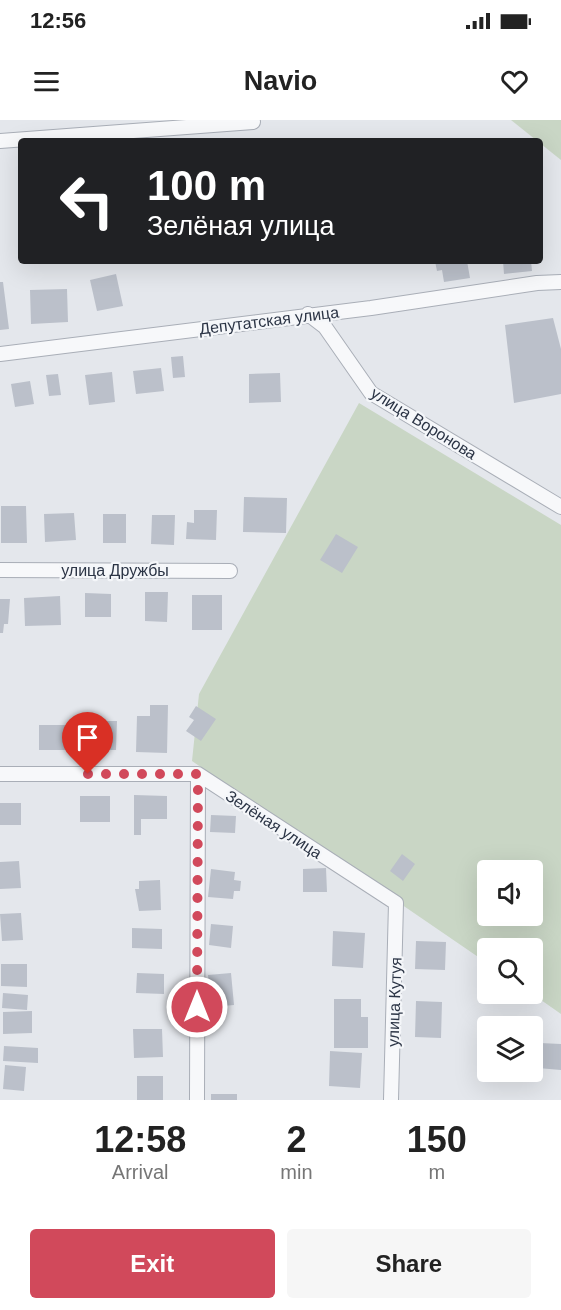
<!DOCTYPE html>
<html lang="en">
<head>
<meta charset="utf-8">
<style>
  :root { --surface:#fff; --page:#f6f6f6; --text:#222; --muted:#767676; --accent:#d1495b }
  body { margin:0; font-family:Helvetica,sans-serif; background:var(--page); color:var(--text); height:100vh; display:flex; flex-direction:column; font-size:22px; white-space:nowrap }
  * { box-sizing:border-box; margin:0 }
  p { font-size:20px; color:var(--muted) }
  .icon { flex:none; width:33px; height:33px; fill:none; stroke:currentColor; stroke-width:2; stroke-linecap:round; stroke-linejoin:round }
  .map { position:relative; height:980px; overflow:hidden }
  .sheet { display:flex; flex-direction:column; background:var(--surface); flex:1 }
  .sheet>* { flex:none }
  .top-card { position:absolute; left:18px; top:18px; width:525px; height:126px; border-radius:6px; box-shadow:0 6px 24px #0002; background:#202124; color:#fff; overflow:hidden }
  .tools { position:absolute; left:477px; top:740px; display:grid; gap:12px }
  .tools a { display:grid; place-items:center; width:66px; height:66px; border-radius:6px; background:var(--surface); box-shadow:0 6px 24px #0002; font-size:30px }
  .pin { position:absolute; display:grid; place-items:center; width:51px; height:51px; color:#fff; margin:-62px -26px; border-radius:50% 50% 50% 0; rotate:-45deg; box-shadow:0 0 6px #0007 }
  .pin .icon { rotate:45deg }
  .me { position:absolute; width:66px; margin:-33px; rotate:0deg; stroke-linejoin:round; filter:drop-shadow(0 0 4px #0008) }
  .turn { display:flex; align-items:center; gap:21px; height:126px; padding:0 30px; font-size:27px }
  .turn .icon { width:78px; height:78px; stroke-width:2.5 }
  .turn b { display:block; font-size:42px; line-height:51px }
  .eta { display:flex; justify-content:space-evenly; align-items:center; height:102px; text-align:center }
  .eta b { font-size:36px; font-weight:800; line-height:42px }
  .action { display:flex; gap:12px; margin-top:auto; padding:12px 30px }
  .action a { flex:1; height:69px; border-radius:6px; background:var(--accent); color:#fff; font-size:24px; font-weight:800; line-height:69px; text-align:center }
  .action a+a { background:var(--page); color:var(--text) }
  .status { display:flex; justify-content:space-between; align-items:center; height:42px; padding:0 30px; background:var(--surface); direction:ltr }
  .status svg { height:16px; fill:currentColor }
  header { display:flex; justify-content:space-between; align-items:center; height:78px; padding:0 30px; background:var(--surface); font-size:27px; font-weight:800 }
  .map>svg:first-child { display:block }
  .garden { fill:#c9d6c5; fill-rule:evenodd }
  .building { fill:#bbc0ca }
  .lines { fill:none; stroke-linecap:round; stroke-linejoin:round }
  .street-casing { stroke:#a9aeb7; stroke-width:16 }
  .street { stroke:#f7f8fa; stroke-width:14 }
  .route { stroke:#d1495b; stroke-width:10; stroke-dasharray:0 18 }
  .labels { text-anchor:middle; stroke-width:4.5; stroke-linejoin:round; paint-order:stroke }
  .street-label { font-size:16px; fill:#2b3445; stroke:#f4f6f9 }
</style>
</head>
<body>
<div class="status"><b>12:56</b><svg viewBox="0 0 49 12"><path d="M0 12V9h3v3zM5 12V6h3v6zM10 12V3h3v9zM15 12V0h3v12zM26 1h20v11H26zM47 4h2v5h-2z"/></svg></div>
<header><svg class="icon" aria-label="menu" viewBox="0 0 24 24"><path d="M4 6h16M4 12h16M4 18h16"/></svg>Navio<svg class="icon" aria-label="heart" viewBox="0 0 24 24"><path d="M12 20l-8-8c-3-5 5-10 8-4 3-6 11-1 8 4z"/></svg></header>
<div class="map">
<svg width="561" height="980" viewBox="0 0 561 980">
  <rect width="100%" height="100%" fill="#e4e7ec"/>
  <!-- garden -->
  <path class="garden" d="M 511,0 L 561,0 L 561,40 Z
    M 359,283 L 561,405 L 561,894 L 531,873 L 532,828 L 488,828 L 487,843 L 192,641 L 199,574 ZM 488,750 L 532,750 L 532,795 L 488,795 Z"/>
  <!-- building -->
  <path class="building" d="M 435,141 L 467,141 L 470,158 L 444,162 L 442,150 L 437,151 Z
    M 503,141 L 531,141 L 532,151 L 504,154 Z
    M 116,154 L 123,186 L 97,191 L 90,160 Z
    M 0,162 L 3,162 L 9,209 L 0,210 Z
    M 67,169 L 68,202 L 31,204 L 30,170 Z
    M 553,198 L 561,229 L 561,274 L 514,283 L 505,205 Z
    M 183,236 L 185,257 L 173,258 L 171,237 Z
    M 161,248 L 164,271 L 136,274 L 133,251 Z
    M 112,252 L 115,282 L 89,285 L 85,255 Z
    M 280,253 L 281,282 L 249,283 L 249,254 Z
    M 58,254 L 61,275 L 49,276 L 46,255 Z
    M 30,261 L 34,284 L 15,287 L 11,264 Z
    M 244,377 L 287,378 L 286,413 L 243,412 Z
    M 1,386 L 26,386 L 27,423 L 1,423 Z
    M 194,390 L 217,390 L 216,420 L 186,419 L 187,402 L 194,403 Z
    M 74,393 L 76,420 L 45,422 L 44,394 Z
    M 103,394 L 126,394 L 126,423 L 103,423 Z
    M 152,395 L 175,395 L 174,425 L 151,424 Z
    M 336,414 L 358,427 L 342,453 L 320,440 Z
    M 145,472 L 168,472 L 167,502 L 145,501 Z
    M 85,473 L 111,474 L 111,497 L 85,497 Z
    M 192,475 L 222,475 L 222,510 L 192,510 Z
    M 60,476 L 61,505 L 25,506 L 24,478 Z
    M 0,479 L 10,479 L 8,504 L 4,504 L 3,513 L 0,513 Z
    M 150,585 L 168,585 L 167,633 L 136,632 L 137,596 L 150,596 Z
    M 196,586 L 216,599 L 201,621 L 186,611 L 194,600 L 189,597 Z
    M 94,601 L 117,601 L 116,630 L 94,630 Z
    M 39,605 L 68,605 L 68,630 L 39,630 Z
    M 134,675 L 167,676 L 167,699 L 141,699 L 141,715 L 134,715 Z
    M 80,676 L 110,676 L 110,702 L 80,702 Z
    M 0,683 L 21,683 L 21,705 L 0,705 Z
    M 211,695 L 236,696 L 235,713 L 210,712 Z
    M 402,734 L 415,744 L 403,761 L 390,751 Z
    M 19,741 L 21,768 L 0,769 L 0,742 Z
    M 326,748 L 327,772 L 303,772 L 303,749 Z
    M 211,749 L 235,752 L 234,760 L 241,761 L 240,771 L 234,771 L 233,779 L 208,777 Z
    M 160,760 L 161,790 L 139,791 L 135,769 L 139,769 L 139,761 Z
    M 21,793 L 23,820 L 2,821 L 0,794 Z
    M 211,804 L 233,806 L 231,828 L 209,825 Z
    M 132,808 L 162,809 L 162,829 L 132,828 Z
    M 333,811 L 365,813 L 363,848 L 332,846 Z
    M 416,821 L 446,822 L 445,850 L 415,849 Z
    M 1,844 L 27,844 L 27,867 L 1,866 Z
    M 137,853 L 164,854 L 164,874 L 136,873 Z
    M 231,853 L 234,885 L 211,887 L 208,855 Z
    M 3,873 L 28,875 L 27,890 L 2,888 Z
    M 334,879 L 361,879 L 361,897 L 368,897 L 368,928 L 334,928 Z
    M 416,881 L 442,882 L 441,918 L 415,917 Z
    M 32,891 L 32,913 L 3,914 L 3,892 Z
    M 133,909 L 162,909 L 163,937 L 134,938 Z
    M 540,923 L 561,924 L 561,950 L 538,948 Z
    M 4,926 L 38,928 L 38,943 L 3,941 Z
    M 330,931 L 362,933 L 360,968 L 329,966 Z
    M 5,945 L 26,947 L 24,971 L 3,969 Z
    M 137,956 L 163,956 L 163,980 L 137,980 Z
    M 211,974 L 237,974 L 237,980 L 211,980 Z"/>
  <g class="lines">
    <defs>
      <path id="street" d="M 0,21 L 253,2
        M 308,194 L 325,207 L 371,273 L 561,387
        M 0,234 L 371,188 L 537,163 L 561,162
        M 0,450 L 230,451
        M 0,654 L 198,654 L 396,783 L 391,980
        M 197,980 L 198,654"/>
    </defs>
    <!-- street casing -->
    <use href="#street" class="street-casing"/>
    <!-- street -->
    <use href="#street" class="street"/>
  </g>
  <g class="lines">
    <!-- route -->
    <path class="route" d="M 88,654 L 198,654 L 197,887"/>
  </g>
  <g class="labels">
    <!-- street labels -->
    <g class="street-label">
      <text transform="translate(269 200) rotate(-7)" y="6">Депутатская улица</text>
      <text transform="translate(424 303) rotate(32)" y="6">улица Воронова</text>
      <text x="115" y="456">улица Дружбы</text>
      <text transform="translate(274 704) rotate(33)" y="6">Зелёная улица</text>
      <text transform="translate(394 882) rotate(-88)" y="6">улица Кутуя</text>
    </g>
  </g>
</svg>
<div class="tools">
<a><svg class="icon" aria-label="sound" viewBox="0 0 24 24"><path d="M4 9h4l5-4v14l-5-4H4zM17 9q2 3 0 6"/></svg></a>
<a><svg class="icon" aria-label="search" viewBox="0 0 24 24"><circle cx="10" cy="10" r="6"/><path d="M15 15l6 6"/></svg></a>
<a><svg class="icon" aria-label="layers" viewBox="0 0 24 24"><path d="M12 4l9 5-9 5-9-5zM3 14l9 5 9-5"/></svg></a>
</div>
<div class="pin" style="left:88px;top:654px;background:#d93025"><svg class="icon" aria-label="arrive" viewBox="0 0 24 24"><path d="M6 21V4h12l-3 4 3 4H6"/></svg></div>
<svg class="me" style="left:197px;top:887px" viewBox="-20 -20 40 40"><circle r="17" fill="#d1495b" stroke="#fff" stroke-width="3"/><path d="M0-11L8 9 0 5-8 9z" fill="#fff"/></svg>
<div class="top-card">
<div class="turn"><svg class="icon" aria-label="left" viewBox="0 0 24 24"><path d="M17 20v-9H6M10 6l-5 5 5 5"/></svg><div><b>100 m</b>Зелёная улица</div></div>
</div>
</div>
<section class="sheet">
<div class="eta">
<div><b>12:58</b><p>Arrival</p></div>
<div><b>2</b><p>min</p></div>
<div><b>150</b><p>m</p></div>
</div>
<div class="action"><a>Exit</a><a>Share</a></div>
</section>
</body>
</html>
